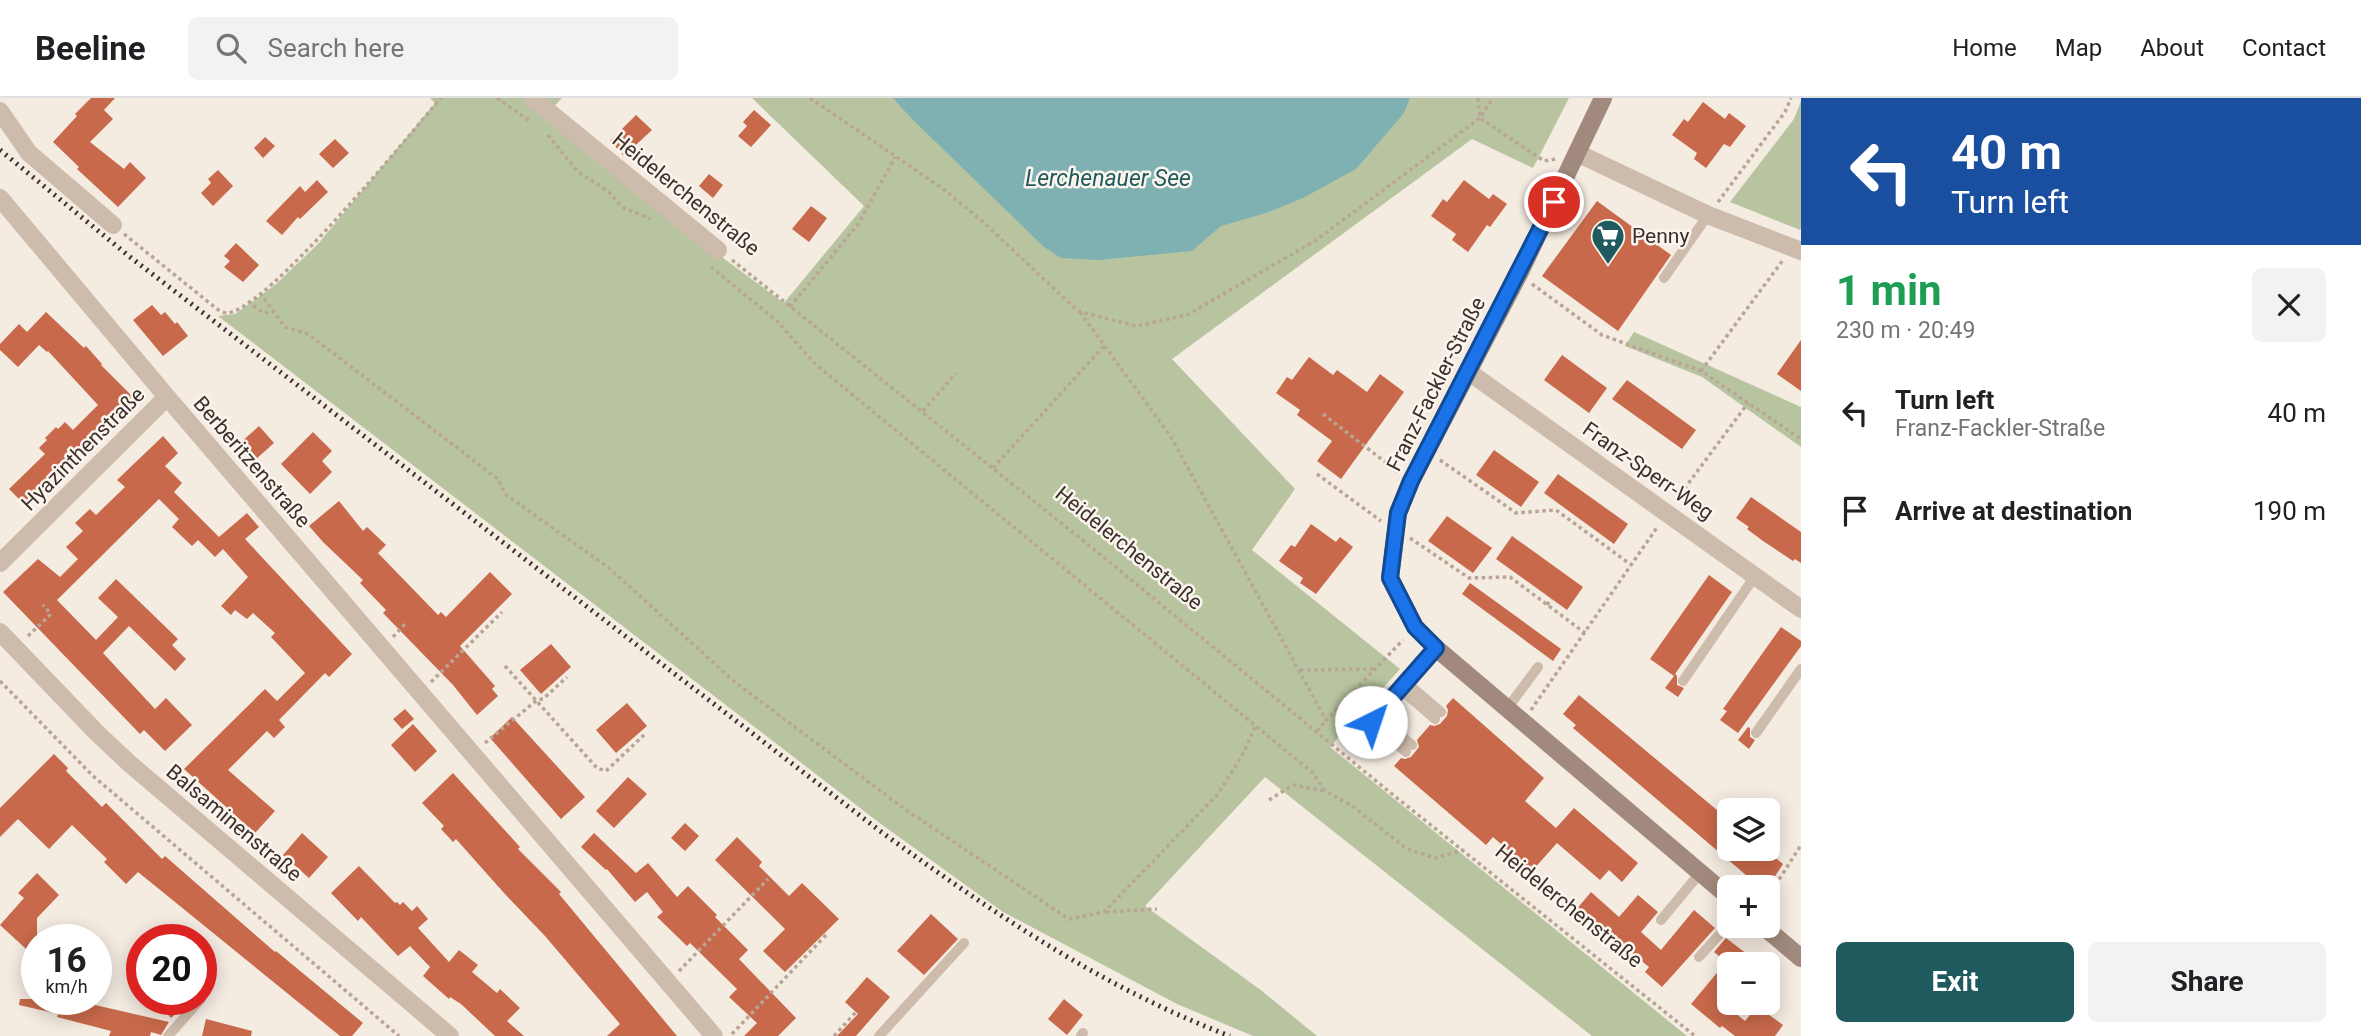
<!DOCTYPE html>
<html lang="en">
<head>
<meta charset="utf-8">
<style>
  :root { --surface:#fff; --page:#f2f2f2; --text:#202124; --muted:#757577; --line:#e0e0e0; --accent:#1f5a5e }
  body { margin:0; font-family:Roboto,sans-serif; background:var(--page); color:var(--text); height:100vh; display:flex; flex-direction:column; font-size:26px; white-space:nowrap }
  * { box-sizing:border-box; margin:0 }
  p { font-size:23px; color:var(--muted) }
  .icon { flex:none; width:38px; height:38px; fill:none; stroke:currentColor; stroke-width:2; stroke-linecap:round; stroke-linejoin:round }
  .map { position:relative; flex:1; overflow:hidden }
  .sheet { display:flex; flex-direction:column; background:var(--surface); width:560px }
  .sheet>* { flex:none }
  .top-card { background:#1a4fa0; color:#fff; overflow:hidden }
  .buttons { position:absolute; left:1717px; top:700px; display:grid; gap:14px }
  .buttons a { display:grid; place-items:center; width:63px; height:63px; border-radius:10px; background:var(--surface); box-shadow:0 4px 18px #0003; font-size:35px }
  .speed { position:absolute; left:21px; top:826px; display:flex; gap:14px; font-size:35px; font-weight:700; text-align:center }
  .speed>* { display:grid; place-content:center; width:91px; height:91px; border-radius:50%; background:var(--surface); box-shadow:0 4px 18px #0003; line-height:1 }
  .speed small { font-size:18px; font-weight:400 }
  .speed .limit { border:10px solid #d22; background:#fff; color:#111 }
  .pin { position:absolute; display:grid; place-items:center; width:60px; height:60px; color:#fff; margin:-30px; border:4px solid #fff; border-radius:50%; box-shadow:0 2px 7px #0007 }
  .me { position:absolute; width:77px; margin:-38px; rotate:41deg; stroke-linejoin:round; filter:drop-shadow(0 0 5px #0008) }
  .turn { display:flex; align-items:center; gap:24px; height:147px; padding:0 35px; font-size:32px }
  .turn .icon { width:91px; height:91px; stroke-width:2.5 }
  .turn b { display:block; font-size:49px; line-height:60px }
  .round { display:grid; place-items:center; flex:none; width:74px; height:74px; border-radius:10px; background:var(--page) }
  .overview { display:flex; align-items:center; justify-content:space-between; height:119px; padding:0 35px }
  h1 { font-size:42px; font-weight:700; line-height:52px; color:#1e9e55 }
  .button { display:flex; gap:14px; margin-top:auto; padding:14px 35px }
  .button a { flex:1; height:80px; border-radius:10px; background:var(--accent); color:#fff; font-size:28px; font-weight:700; line-height:80px; text-align:center }
  .button a+a { background:var(--page); color:var(--text) }
  ul { padding:0; list-style:none }
  li { display:flex; align-items:center; gap:21px; height:98px; padding:0 35px }
  li div { flex:1 }
  li b { display:block; font-size:26px }
  li em { font-style:normal }
  header { display:flex; align-items:center; gap:42px; box-sizing:border-box; height:98px; padding:0 35px; background:var(--surface); border-bottom:2px solid var(--line) }
  header strong { font-size:33px }
  nav { display:flex; gap:38px; margin-inline-start:auto; font-size:24px }
  .search { width:490px; height:63px; background:var(--page); display:flex; align-items:center; gap:18px; box-sizing:border-box; padding:0 24px; border-radius:10px; color:var(--muted); font-size:26px }
  main { display:flex; flex:1; min-height:0 }
  .map>svg:first-child { display:block }
  .green { fill:#b8c4a0 }
  .water { fill:#7fb0b2 }
  .building { fill:#c8694b }
  .lines { fill:none; stroke-linecap:round; stroke-linejoin:round }
  .path { stroke:#b9a596; stroke-width:3.5; stroke-dasharray:3.5 3.5; stroke-linecap:butt }
  .lane { stroke:#cdbbac; stroke-width:10 }
  .street { stroke:#cdbbac; stroke-width:18 }
  .secondary { stroke:#a18a7d; stroke-width:18 }
  .rail { stroke:#3b302b; stroke-width:5; stroke-dasharray:2 5; stroke-linecap:butt }
  .route-casing { stroke:#114b97; stroke-width:18 }
  .route { stroke:#1a73e8; stroke-width:12 }
  .labels { text-anchor:middle; stroke-width:5; stroke-linejoin:round; paint-order:stroke }
  .street-label { font-size:21px; fill:#3b302b; stroke:#fbf5ee }
  .poi-label { font-size:21px; fill:#3b302b; stroke:#fbf5ee; text-anchor:start }
  .water-label { font-size:23px; font-style:italic; fill:#1f5a5e; stroke:#fbf5ee }
</style>
</head>
<body>
<header>
<strong>Beeline</strong>
<div class="search"><svg class="icon" aria-label="search" viewBox="0 0 24 24"><circle cx="10" cy="10" r="6"/><path d="M15 15l6 6"/></svg>Search here</div>
<nav><a>Home</a><a>Map</a><a>About</a><a>Contact</a></nav>
</header>
<main>
<div class="map">
<svg width="1801" height="938" viewBox="0 0 1801 938">
  <rect width="100%" height="100%" fill="#f4ebe1"/>
  <!-- green -->
  <path class="green" d="M 430,0 L 562,0 L 547,16 L 696,140 L 784,205 L 864,108 L 752,0 L 1569,0 L 1533,70 L 1472,41 L 1172,261 L 1295,391 L 1252,452 L 1400,571 L 1330,649 L 1687,938 L 1592,938 L 1265,679 L 1145,808 L 1262,893 L 1317,938 L 1253,938 L 1177,906 L 1003,814 L 881,726 L 218,218 L 235,216 L 275,187 L 318,146 L 435,5 Z
    M 1801,3 L 1801,130 L 1800,132 L 1730,104 L 1794,21 Z
    M 1634,234 L 1801,309 L 1801,349 L 1702,279 L 1625,248 Z"/>
  <!-- water -->
  <path class="water" d="M 893,0 L 1410,0 L 1404,15 L 1356,71 L 1303,100 L 1266,115 L 1221,128 L 1192,153 L 1098,162 L 1061,160 L 1044,149 L 911,20 Z"/>
  <!-- building -->
  <path class="building" d="M 91,0 L 115,0 L 104,12 L 113,21 L 90,44 L 124,71 L 130,64 L 146,80 L 118,109 L 77,71 L 79,69 L 53,44 L 77,18 L 75,16 Z
    M 1703,4 L 1725,21 L 1729,15 L 1746,28 L 1730,49 L 1724,46 L 1706,70 L 1694,61 L 1697,55 L 1672,37 L 1684,21 L 1688,24 Z
    M 754,12 L 771,27 L 751,49 L 738,38 L 747,28 L 743,24 Z
    M 636,17 L 652,32 L 624,58 L 610,43 Z
    M 265,39 L 275,48 L 263,60 L 254,50 Z
    M 335,41 L 349,55 L 333,70 L 319,56 Z
    M 218,72 L 233,88 L 213,108 L 201,95 L 211,85 L 208,81 Z
    M 709,76 L 723,87 L 713,100 L 699,88 Z
    M 317,82 L 328,94 L 300,121 L 298,119 L 282,137 L 266,123 L 300,88 L 305,94 Z
    M 1464,82 L 1489,101 L 1493,96 L 1507,106 L 1490,129 L 1487,127 L 1468,154 L 1452,142 L 1456,136 L 1431,118 L 1443,101 L 1447,104 Z
    M 1597,103 L 1671,157 L 1618,233 L 1542,178 Z
    M 811,108 L 827,120 L 809,144 L 792,131 Z
    M 236,145 L 259,167 L 243,184 L 224,169 L 230,163 L 224,158 Z
    M 152,207 L 161,217 L 165,214 L 175,226 L 177,224 L 188,238 L 163,258 L 133,222 Z
    M 46,214 L 84,250 L 86,248 L 102,266 L 101,267 L 133,299 L 85,344 L 87,345 L 25,407 L 9,391 L 45,356 L 39,350 L 47,342 L 45,340 L 56,329 L 58,331 L 65,324 L 73,332 L 98,307 L 48,253 L 47,254 L 39,247 L 18,269 L 0,252 L 0,246 L 19,226 L 27,234 Z
    M 1801,242 L 1801,293 L 1777,276 Z
    M 1562,257 L 1607,290 L 1589,315 L 1544,282 Z
    M 1309,259 L 1333,277 L 1337,272 L 1367,294 L 1380,276 L 1404,294 L 1341,381 L 1317,363 L 1332,343 L 1297,317 L 1300,312 L 1276,295 L 1287,279 L 1292,282 Z
    M 1627,282 L 1696,332 L 1682,351 L 1612,301 Z
    M 259,328 L 274,345 L 255,362 L 240,345 Z
    M 313,334 L 332,353 L 322,363 L 332,374 L 310,396 L 281,366 Z
    M 163,338 L 178,355 L 165,368 L 182,385 L 174,394 L 219,439 L 247,415 L 259,429 L 245,441 L 352,556 L 329,579 L 325,575 L 279,622 L 285,629 L 274,640 L 267,633 L 228,672 L 275,713 L 255,735 L 184,671 L 265,591 L 277,603 L 305,575 L 271,539 L 275,535 L 253,515 L 247,521 L 235,512 L 231,517 L 221,508 L 248,479 L 223,451 L 215,459 L 198,442 L 192,448 L 172,429 L 179,421 L 159,401 L 57,502 L 96,542 L 118,519 L 98,500 L 116,481 L 178,541 L 172,547 L 186,561 L 175,573 L 129,528 L 103,555 L 155,611 L 166,600 L 192,627 L 165,653 L 144,632 L 140,636 L 3,494 L 38,461 L 60,479 L 78,461 L 66,449 L 83,433 L 75,425 L 90,411 L 96,417 L 125,389 L 117,382 Z
    M 1494,352 L 1539,384 L 1521,409 L 1476,377 Z
    M 1558,376 L 1628,426 L 1614,446 L 1544,395 Z
    M 1751,399 L 1801,434 L 1801,465 L 1795,461 L 1793,463 L 1763,443 L 1747,431 L 1749,429 L 1736,420 Z
    M 339,403 L 363,433 L 367,429 L 386,447 L 378,455 L 438,517 L 441,514 L 446,519 L 490,474 L 512,496 L 460,548 L 495,588 L 492,591 L 498,598 L 477,617 L 453,587 L 383,515 L 386,512 L 360,485 L 363,482 L 323,444 L 309,428 Z
    M 1447,418 L 1492,450 L 1473,475 L 1428,443 Z
    M 1311,426 L 1336,444 L 1340,439 L 1353,449 L 1316,496 L 1300,485 L 1303,480 L 1279,463 L 1291,447 L 1295,449 Z
    M 1512,438 L 1583,489 L 1567,512 L 1496,461 Z
    M 1709,477 L 1732,494 L 1675,576 L 1677,578 L 1677,587 L 1684,590 L 1678,599 L 1665,590 L 1674,578 L 1650,561 Z
    M 1470,485 L 1561,551 L 1553,563 L 1462,496 Z
    M 1781,529 L 1801,543 L 1801,548 L 1738,635 L 1720,622 L 1727,613 L 1723,611 Z
    M 551,546 L 571,569 L 541,596 L 520,572 Z
    M 1579,597 L 1729,722 L 1729,754 L 1731,751 L 1779,751 L 1773,758 L 1783,766 L 1768,789 L 1756,779 L 1753,783 L 1573,630 L 1576,627 L 1563,616 Z
    M 1453,600 L 1544,680 L 1525,703 L 1556,730 L 1574,710 L 1638,765 L 1622,784 L 1609,772 L 1600,782 L 1557,745 L 1532,773 L 1493,739 L 1486,747 L 1394,668 L 1401,660 L 1405,661 L 1411,659 L 1419,649 L 1417,642 L 1430,627 L 1434,628 L 1440,626 L 1447,618 L 1448,612 L 1446,608 Z
    M 627,605 L 647,628 L 616,655 L 596,632 Z
    M 405,611 L 414,621 L 402,631 L 393,621 Z
    M 512,619 L 585,699 L 561,721 L 490,640 Z
    M 413,626 L 437,653 L 415,674 L 391,647 Z
    M 1748,629 L 1750,630 L 1750,639 L 1755,642 L 1749,651 L 1738,642 Z
    M 54,656 L 68,670 L 66,673 L 102,709 L 106,705 L 162,761 L 165,758 L 275,854 L 276,853 L 363,925 L 352,938 L 340,938 L 138,774 L 126,786 L 104,764 L 107,761 L 72,727 L 49,751 L 18,721 L 0,739 L 0,710 Z
    M 453,675 L 520,749 L 518,751 L 561,794 L 559,796 L 677,938 L 607,938 L 620,926 L 545,838 L 504,795 L 456,741 L 453,744 L 441,731 L 444,728 L 422,705 Z
    M 628,679 L 647,696 L 614,730 L 596,713 Z
    M 685,725 L 699,738 L 685,753 L 671,740 Z
    M 302,735 L 328,759 L 309,780 L 283,757 Z
    M 594,735 L 636,775 L 648,765 L 677,799 L 688,788 L 717,817 L 715,819 L 748,852 L 739,861 L 796,920 L 778,938 L 744,938 L 757,925 L 729,899 L 737,891 L 690,845 L 687,848 L 657,819 L 663,814 L 647,794 L 635,804 L 607,771 L 606,772 L 581,749 Z
    M 737,739 L 762,764 L 759,768 L 789,798 L 802,785 L 839,821 L 785,874 L 763,853 L 785,831 L 715,762 Z
    M 359,768 L 395,805 L 397,804 L 400,807 L 403,804 L 412,813 L 417,808 L 428,821 L 418,830 L 449,864 L 459,852 L 478,867 L 472,874 L 497,895 L 500,891 L 520,910 L 507,923 L 524,938 L 495,938 L 461,906 L 450,899 L 449,901 L 423,878 L 430,869 L 410,848 L 398,858 L 361,819 L 358,823 L 331,795 Z
    M 37,775 L 59,797 L 37,820 L 37,861 L 0,827 L 24,800 L 18,795 Z
    M 1591,794 L 1619,819 L 1638,797 L 1658,814 L 1641,834 L 1661,852 L 1694,812 L 1715,830 L 1662,889 L 1645,874 L 1649,869 L 1589,820 L 1587,823 L 1575,813 Z
    M 931,816 L 958,841 L 924,877 L 897,853 Z
    M 1726,840 L 1760,866 L 1729,866 L 1729,910 L 1745,923 L 1757,908 L 1783,927 L 1775,938 L 1735,938 L 1722,928 L 1720,930 L 1691,906 L 1726,864 L 1714,854 Z
    M 867,879 L 890,899 L 856,938 L 837,938 L 858,916 L 845,904 Z
    M 20,901 L 97,901 L 95,907 L 169,924 L 161,937 L 151,934 L 150,938 L 109,938 L 111,933 L 57,919 L 58,916 L 19,907 Z
    M 154,901 L 191,901 L 171,920 Z
    M 1064,901 L 1083,917 L 1067,937 L 1048,921 Z
    M 206,921 L 252,933 L 251,938 L 202,938 Z"/>
  <g class="lines">
    <!-- path -->
    <path class="path" d="M 497,0 L 531,24
      M 810,0 L 942,90 L 981,122 L 1078,213 L 1136,228 L 1187,217 L 1315,143 L 1480,20 L 1493,0
      M 1478,0 L 1480,20 L 1544,63 L 1555,61
      M 548,37 L 578,74 L 608,93 L 622,109 L 651,121
      M 1718,104 L 1785,14 L 1791,0
      M 124,136 L 217,211 C 220,213 224,215 227,215 C 266,213 410,36 441,0
      M 732,162 L 1090,448 L 1392,696 L 1695,938
      M 711,169 L 777,223 L 814,265 L 1313,675 L 1325,693 L 1352,708 L 1407,751 L 1435,760 L 1463,752
      M 1532,186 L 1602,237 L 1701,273 L 1801,341
      M 260,195 L 285,229 L 308,236 L 498,381 L 505,396 L 609,470 L 736,585 L 906,712 L 1069,821 L 1104,814 L 1218,696 L 1243,656 L 1255,629
      M 248,203 L 263,215 L 273,213
      M 790,209 L 859,125 L 895,59
      M 1080,214 L 1171,339 L 1326,622 L 1403,542
      M 1701,273 L 1783,162
      M 923,313 L 956,275
      M 1323,316 L 1398,374
      M 1440,362 L 1516,415 L 1556,412 L 1630,466
      M 993,370 L 1104,248
      M 1317,376 L 1381,423
      M 1676,402 L 1748,305
      M 1410,440 L 1469,480 L 1510,479 L 1585,535
      M 1547,507 L 1551,501
      M 28,538 L 51,516 L 43,507
      M 393,539 L 405,526
      M 505,568 L 597,670 L 606,673 L 644,637
      M 1300,572 L 1376,571
      M 0,583 L 93,678 L 399,938
      M 431,584 L 502,514
      M 1531,612 L 1658,428
      M 1317,633 L 1326,622
      M 485,645 L 537,602 L 543,601 L 567,579
      M 1269,702 L 1293,687 L 1325,693
      M 1768,799 L 1801,747
      M 1106,814 L 1157,811
      M 679,873 L 768,781
      M 732,936 L 827,836
      M 834,938 L 856,914"/>
    <!-- lane -->
    <path class="lane" d="M 1664,180 L 1708,117
      M 1683,583 L 1755,478
      M 1406,584 L 1441,614
      M 1400,591 L 1435,621
      M 1506,612 L 1538,569
      M 1378,617 L 1412,647
      M 1756,635 L 1801,571
      M 1406,654 L 1371,624 L 1436,550
      M 1661,822 L 1700,775
      M 1699,859 L 1729,826
      M 168,938 L 201,901
      M 879,938 L 964,845
      M 1081,938 L 1083,935"/>
    <!-- street -->
    <path class="street" d="M 532,0 L 718,152
      M 0,13 L 29,55 L 113,127
      M 1577,55 L 1708,117 L 1801,153
      M 0,100 L 167,299 L 714,938
      M 1469,274 L 1801,511
      M 0,465 L 167,299
      M 0,534 L 96,634 L 130,666 L 450,938"/>
    <!-- secondary -->
    <path class="secondary" d="M 1603,0 L 1519,176 L 1411,383 L 1398,415 L 1390,480 L 1415,529 L 1436,550 L 1729,799
      M 1763,828 L 1801,860"/>
    <!-- rail -->
    <path class="rail" d="M 0,52 L 130,159 L 880,733 C 989,812 1102,890 1230,938"/>
  </g>
  <g class="lines">
    <defs>
      <path id="route" d="M 1371,624 L 1436,550 L 1415,529 L 1390,480 L 1398,415 L 1411,383 L 1554,104"/>
    </defs>
    <!-- route casing -->
    <use href="#route" class="route-casing"/>
    <!-- route -->
    <use href="#route" class="route"/>
  </g>
  <!-- icons -->
  <defs>
    <symbol id="supermarket-pin" viewBox="-11 -11 22 30"><path d="M0 17L-7.5 6A9.5 9.5 0 1 1 7.5 6Z" fill="#1f5a5e" stroke="#fbf5ee"/><path d="M-6-5.5h2.5l.6 2H6L4.5 2H-2.5L-4.4-4H-6ZM-1.5 3.2a1.3 1.3 0 1 0 .1 0ZM3 3.2a1.3 1.3 0 1 0 .1 0Z" fill="#fff"/></symbol>
  </defs>
  <g fill-rule="evenodd">
    <use href="#supermarket-pin" x="1589" y="119" width="38" height="52"/>
  </g>
  <g class="labels">
    <!-- street labels -->
    <g class="street-label">
      <text transform="translate(686 96) rotate(39)" y="7">Heidelerchenstraße</text>
      <text transform="translate(1436 286) rotate(-63)" y="7">Franz-Fackler-Straße</text>
      <text transform="translate(83 351) rotate(-45)" y="7">Hyazinthenstraße</text>
      <text transform="translate(252 364) rotate(49)" y="7">Berberitzenstraße</text>
      <text transform="translate(1648 373) rotate(35)" y="7">Franz-Sperr-Weg</text>
      <text transform="translate(1129 450) rotate(39)" y="7">Heidelerchenstraße</text>
      <text transform="translate(234 725) rotate(40)" y="7">Balsaminenstraße</text>
      <text transform="translate(1569 808) rotate(39)" y="7">Heidelerchenstraße</text>
    </g>
    <!-- poi labels -->
    <g class="poi-label">
      <text x="1632" y="145">Penny</text>
    </g>
    <!-- water labels -->
    <g class="water-label">
      <text x="1108" y="88">Lerchenauer See</text>
    </g>
  </g>
</svg>
<div class="buttons">
<a><svg class="icon" aria-label="layers" viewBox="0 0 24 24"><path d="M12 4l9 5-9 5-9-5zM3 14l9 5 9-5"/></svg></a>
<a>+</a>
<a>−</a>
</div>
<div class="speed"><div>16<small>km/h</small></div><div class="limit">20</div></div>
<div class="pin" style="left:1554px;top:104px;background:#d93025"><svg class="icon" aria-label="arrive" viewBox="0 0 24 24"><path d="M6 21V4h12l-3 4 3 4H6"/></svg></div>
<svg class="me" style="left:1371px;top:624px" viewBox="-20 -20 40 40"><circle r="19" fill="#fff"/><path d="M0-13L10 11 0 6-10 11z" fill="#1a73e8"/></svg>
</div>
<section class="sheet">
<div class="top-card">
<div class="turn"><svg class="icon" aria-label="left" viewBox="0 0 24 24"><path d="M17 20v-9H6M10 6l-5 5 5 5"/></svg><div><b>40 m</b>Turn left</div></div>
</div>
<div class="overview"><div><h1>1 min</h1><p>230 m · 20:49</p></div><a class="round"><svg class="icon" aria-label="close" viewBox="0 0 24 24"><path d="M6 6l12 12M18 6L6 18"/></svg></a></div>
<ul>
<li><svg class="icon" aria-label="left" viewBox="0 0 24 24"><path d="M17 20v-9H6M10 6l-5 5 5 5"/></svg><div><b>Turn left</b><p>Franz-Fackler-Straße</p></div><em>40 m</em></li>
<li><svg class="icon" aria-label="arrive" viewBox="0 0 24 24"><path d="M6 21V4h12l-3 4 3 4H6"/></svg><div><b>Arrive at destination</b></div><em>190 m</em></li>
</ul>
<div class="button"><a>Exit</a><a>Share</a></div>
</section>
</main>
</body>
</html>
